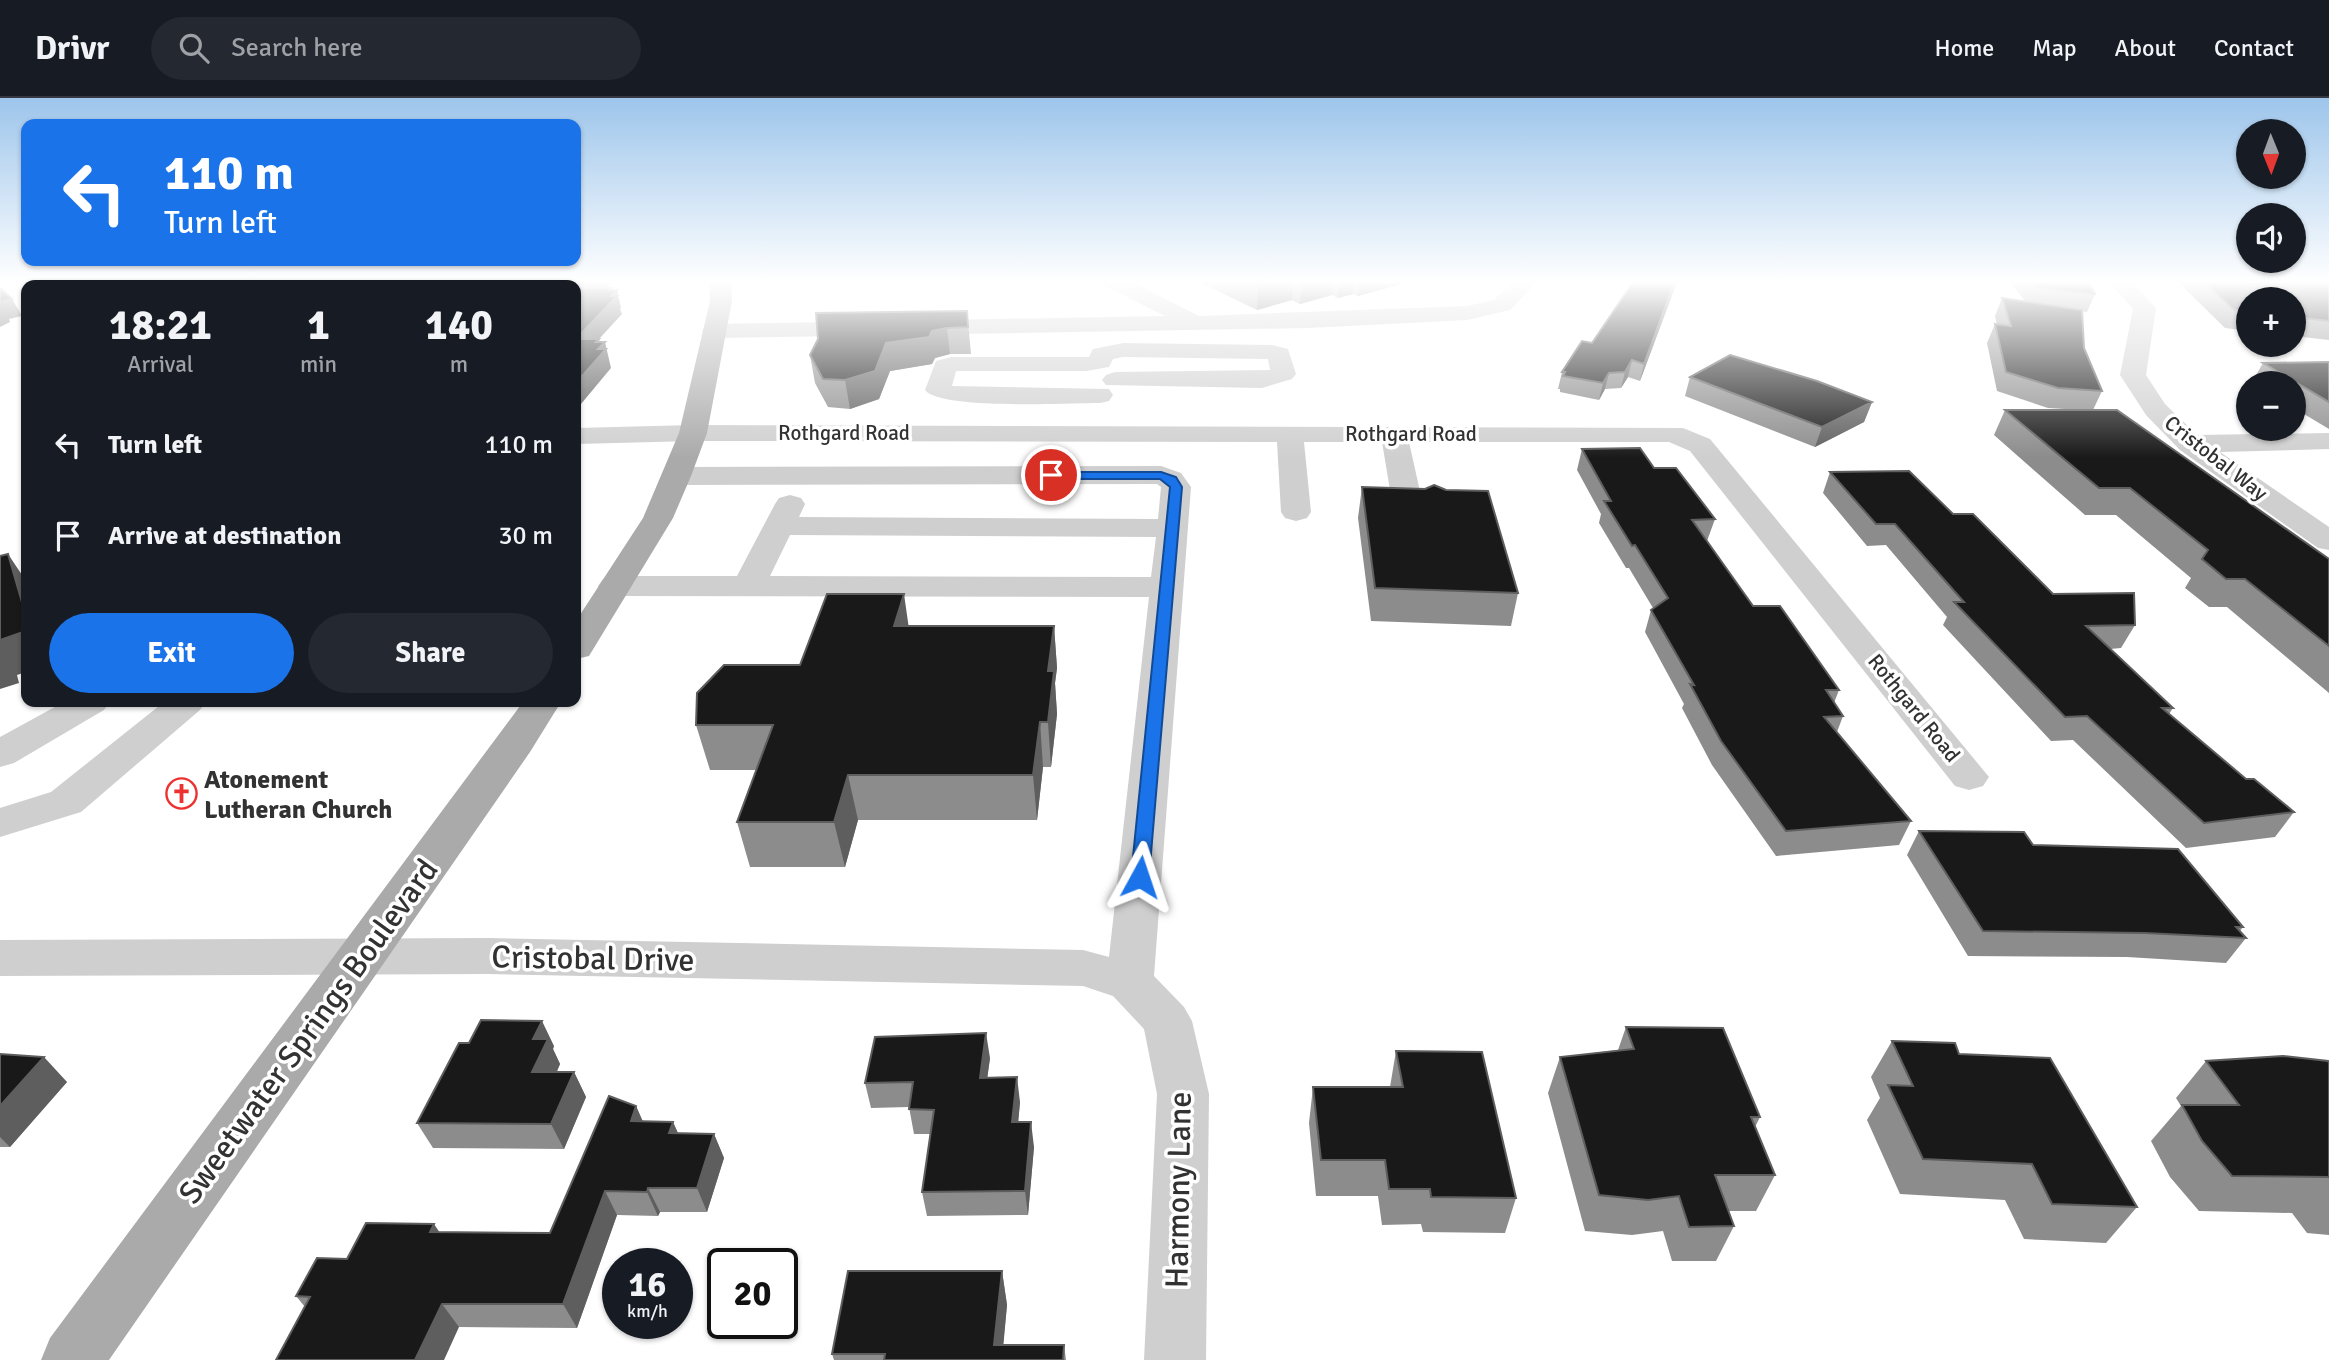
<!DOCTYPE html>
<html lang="en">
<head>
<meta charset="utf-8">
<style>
  :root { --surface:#171b24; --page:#242831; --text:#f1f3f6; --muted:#9ea1a6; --line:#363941; --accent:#1a73e8 }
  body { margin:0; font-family:Signika,sans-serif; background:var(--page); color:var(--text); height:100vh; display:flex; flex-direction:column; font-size:26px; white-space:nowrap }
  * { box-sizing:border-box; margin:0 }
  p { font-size:23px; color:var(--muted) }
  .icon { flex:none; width:38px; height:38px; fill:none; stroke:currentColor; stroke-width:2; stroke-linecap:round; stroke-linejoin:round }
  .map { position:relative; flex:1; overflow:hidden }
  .side { position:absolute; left:21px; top:182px; width:560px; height:427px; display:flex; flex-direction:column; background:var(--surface); border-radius:14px; box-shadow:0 2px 5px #0004 }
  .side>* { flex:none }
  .hud { position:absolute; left:21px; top:21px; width:560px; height:147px; border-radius:14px; box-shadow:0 2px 5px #0004; background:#1a73e8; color:#fff; overflow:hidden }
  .needle { width:46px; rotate:179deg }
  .fabs { position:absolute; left:2236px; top:21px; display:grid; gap:14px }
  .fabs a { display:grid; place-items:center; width:70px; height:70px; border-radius:50%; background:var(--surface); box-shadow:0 2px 5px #0004; font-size:35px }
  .speed { position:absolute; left:602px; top:1150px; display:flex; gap:14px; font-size:35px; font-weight:700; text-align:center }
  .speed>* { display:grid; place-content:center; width:91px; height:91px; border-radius:50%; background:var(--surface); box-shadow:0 2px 5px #0004; line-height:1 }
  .speed small { font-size:18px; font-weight:400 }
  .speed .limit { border:4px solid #111; border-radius:10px; background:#fff; color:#111 }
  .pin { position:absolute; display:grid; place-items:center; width:60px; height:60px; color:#fff; margin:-30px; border:4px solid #fff; border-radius:50%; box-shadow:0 2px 7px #0007 }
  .me { position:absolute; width:77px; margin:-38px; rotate:5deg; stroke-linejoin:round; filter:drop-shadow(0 0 5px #0008) }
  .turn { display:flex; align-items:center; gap:24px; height:147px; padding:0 28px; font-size:32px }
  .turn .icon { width:91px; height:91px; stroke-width:2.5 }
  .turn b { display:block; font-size:49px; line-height:60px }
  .eta { display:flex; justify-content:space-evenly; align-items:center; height:119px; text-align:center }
  .eta b { font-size:42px; font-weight:700; line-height:49px }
  .button { display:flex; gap:14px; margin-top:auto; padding:14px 28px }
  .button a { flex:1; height:80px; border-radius:42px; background:var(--accent); color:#fff; font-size:28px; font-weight:700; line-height:80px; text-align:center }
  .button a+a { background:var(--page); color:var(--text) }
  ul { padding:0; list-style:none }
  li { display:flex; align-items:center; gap:21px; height:91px; padding:0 28px }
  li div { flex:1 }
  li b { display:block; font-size:26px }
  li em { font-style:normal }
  header { display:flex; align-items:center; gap:42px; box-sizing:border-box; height:98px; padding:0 35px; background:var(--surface); border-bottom:2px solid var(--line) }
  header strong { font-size:33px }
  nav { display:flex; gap:38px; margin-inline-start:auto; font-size:24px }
  .search { width:490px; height:63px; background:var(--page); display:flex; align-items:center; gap:18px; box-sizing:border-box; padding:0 24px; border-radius:38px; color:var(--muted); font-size:26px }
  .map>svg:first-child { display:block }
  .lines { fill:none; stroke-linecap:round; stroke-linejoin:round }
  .minor { fill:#cfcfcf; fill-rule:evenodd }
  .major { fill:#aaa; fill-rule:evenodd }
  .wall { fill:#8c8c8c }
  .shaded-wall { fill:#5e5e5e }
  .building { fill:#191919; stroke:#5e5e5e; stroke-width:2 }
  .route { fill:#1a73e8; stroke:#114b97; stroke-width:2 }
  .labels { text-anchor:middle; stroke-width:7; stroke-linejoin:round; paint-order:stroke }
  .far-street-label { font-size:21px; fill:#323232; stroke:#fff }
  .poi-label { font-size:26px; font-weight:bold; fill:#323232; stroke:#fff; text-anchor:start }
  .near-street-label { font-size:32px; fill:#323232; stroke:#fff }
</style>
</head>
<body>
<header>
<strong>Drivr</strong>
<div class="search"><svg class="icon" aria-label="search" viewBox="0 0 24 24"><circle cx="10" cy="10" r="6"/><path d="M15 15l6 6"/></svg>Search here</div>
<nav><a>Home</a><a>Map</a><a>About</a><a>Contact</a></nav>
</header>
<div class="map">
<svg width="2329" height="1262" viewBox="0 0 2329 1262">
  <rect width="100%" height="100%" fill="#fff"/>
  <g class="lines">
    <!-- minor -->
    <path class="minor" d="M 1102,183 L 1130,183 L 1199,218 L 1467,208 L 1494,202 L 1514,183 L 1538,183 L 1510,212 L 1467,222 L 1308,230 L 714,240 L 706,238 L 702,233 L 706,228 L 714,226 L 1165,218 L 1105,188 Z
      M 2108,183 L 2131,183 L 2156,210 L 2146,277 L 2165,306 L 2197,337 L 2329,335 L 2329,351 L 2220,354 L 2329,429 L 2329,452 L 2318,450 L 2180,352 L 2146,317 L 2120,277 L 2133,211 Z
      M 1123,245 L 1272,247 L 1288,251 L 1296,276 L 1292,281 L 1262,290 L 1106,287 L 1102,282 L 1106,277 L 1115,274 L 1270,272 L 1268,261 L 1123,259 L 1113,261 L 1109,269 L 1086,273 L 956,273 L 952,288 L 1109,291 L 1113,297 L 1109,303 L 1100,305 C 1070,305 939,312 925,292 L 936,263 L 951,259 L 1089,259 L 1093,251 Z
      M 693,327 L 1683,330 L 1710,341 L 1989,679 L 1983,688 L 1969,692 L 1955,688 L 1690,353 L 1669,344 L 1409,344 L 1421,398 L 1417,404 L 1406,407 L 1395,404 L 1391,398 L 1382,344 L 1304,344 L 1311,414 L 1307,420 L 1296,423 L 1285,420 L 1281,414 L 1277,344 L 693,343 L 576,346 L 576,330 Z
      M 1161,368 L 1181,375 L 1191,389 L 1154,878 L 1184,909 L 1192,923 L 1209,996 L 1206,1262 L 1144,1262 L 1157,996 L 1144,931 L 1113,898 L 1083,888 L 488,876 L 0,878 L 0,842 L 488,840 L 1083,852 L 1109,859 L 1149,499 L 615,498 L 603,495 L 598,488 L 603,481 L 615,478 L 737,478 L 775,406 L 779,400 L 790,397 L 801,400 L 805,406 L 799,419 L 1158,421 L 1161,389 L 1157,386 L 676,387 L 666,384 L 661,378 L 666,372 L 676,369 ZM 790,437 L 1156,439 L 1151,479 L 770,478 Z
      M 64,604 L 110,604 L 104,612 L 14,665 L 0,669 L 0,639 Z
      M 164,604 L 206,604 L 200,612 L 81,714 L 0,739 L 0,710 L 51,694 Z"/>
    <!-- major -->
    <path class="major" d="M 709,183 L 731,183 L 732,203 L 707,335 L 691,378 L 673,420 L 589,558 L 576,561 L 576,523 L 643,420 L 679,335 L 710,203 Z
      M 523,604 L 561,604 L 530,654 L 109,1262 L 41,1262 L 50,1240 Z"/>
  </g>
  <!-- wall -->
  <path class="wall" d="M 10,183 L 155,183 L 141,187 L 27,187 Z
    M 1197,183 L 1412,183 L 1358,198 L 1353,196 L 1338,200 L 1332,197 L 1300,206 L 1292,202 L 1257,212 Z
    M 1634,183 L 1677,183 L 1640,283 L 1628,279 L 1621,290 L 1605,291 L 1599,302 L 1560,294 L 1560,291 L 1558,291 L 1562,274 L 1592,245 Z
    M 2009,183 L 2088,183 L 2095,196 L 2087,214 L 2082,213 L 2084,250 L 2102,293 L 2093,312 L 2329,461 L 2329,595 L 2227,509 L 2209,509 L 2185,490 L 2191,480 L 2116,417 L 2085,417 L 1994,337 L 2005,312 L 2081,312 L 2048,310 L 1997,293 L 1987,245 L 1995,226 L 1997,227 L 1995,218 L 2002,200 L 2026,204 Z
    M 2177,183 L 2329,183 L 2329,242 L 2294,238 L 2294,201 L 2249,201 L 2249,233 L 2225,230 Z
    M 967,213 L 971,256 L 950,256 L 935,260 L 932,266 L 890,273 L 879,301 L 850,311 L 828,309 L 815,285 L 810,257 Z
    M 2329,264 L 2329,331 L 2294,310 L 2294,285 L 2254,285 L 2252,284 L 2263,265 Z
    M 1690,279 L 1872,304 L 1864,324 L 1815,349 L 1685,298 Z
    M 1582,351 L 1654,370 L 1715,421 L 1707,443 L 1753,508 L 1839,592 L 1834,605 L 1843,618 L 1837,634 L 1911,723 L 1899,747 L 1776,758 L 1712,667 L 1682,610 L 1684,606 L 1645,534 L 1651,512 L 1653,510 L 1629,470 L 1626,470 L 1599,425 L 1601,416 L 1577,372 Z
    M 1830,374 L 1953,416 L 2053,496 L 2135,527 L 2121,550 L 2110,551 L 2173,610 L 2169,616 L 2246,681 L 2294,714 L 2275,739 L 2186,750 L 2073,642 L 2051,643 L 1943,527 L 1947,519 L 1886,447 L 1867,448 L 1823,395 Z
    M 1362,389 L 1518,495 L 1511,528 L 1371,523 L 1358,420 Z
    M 909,528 L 1054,528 L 1057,570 L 1055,585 L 1057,616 L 1051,669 L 1043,669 L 1037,722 L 858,722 L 845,769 L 750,769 L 737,724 L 756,672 L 710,672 L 696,627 L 800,567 Z
    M 1919,733 L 2033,747 L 2243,829 L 2240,833 L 2246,840 L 2226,865 L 2127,859 L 1968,858 L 1907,757 Z
    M 1626,929 L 1760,1019 L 1755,1029 L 1775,1077 L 1756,1113 L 1729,1113 L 1734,1128 L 1716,1163 L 1672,1163 L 1663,1133 L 1632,1137 L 1585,1133 L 1548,995 L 1560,959 L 1618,952 Z
    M 1892,943 L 1959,956 L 2137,1109 L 2106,1145 L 2024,1141 L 2005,1102 L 1900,1096 L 1867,1022 L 1880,1000 L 1871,979 Z
    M 554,948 L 553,951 L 560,966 L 557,974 L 574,974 L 586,999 L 564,1051 L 433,1050 L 417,1025 Z
    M 1396,953 L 1516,1100 L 1505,1135 L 1423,1134 L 1421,1126 L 1382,1127 L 1378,1098 L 1316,1098 L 1309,1025 L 1313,989 L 1390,989 Z
    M 0,956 L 67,984 L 10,1049 L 0,1049 Z
    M 990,960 L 987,980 L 1020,1004 L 1018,1024 L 1034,1049 L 1028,1117 L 927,1118 L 922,1094 L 930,1036 L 914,1036 L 909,1009 L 871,1010 L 865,985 Z
    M 2206,963 L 2329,965 L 2329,1137 L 2307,1135 L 2292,1115 L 2199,1113 L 2170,1079 L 2151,1043 L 2181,1008 L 2176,1000 Z
    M 636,1008 L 643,1024 L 673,1024 L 678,1035 L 714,1036 L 724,1060 L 707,1114 L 660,1114 L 658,1118 L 617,1117 L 577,1230 L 459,1229 L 305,1209 L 296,1198 L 347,1161 L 439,1135 L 550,1135 Z
    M 1002,1173 L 1007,1207 L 1003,1247 L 1064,1247 L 1066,1262 L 834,1262 L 832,1256 Z"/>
  <!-- shaded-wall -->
  <path class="shaded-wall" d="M 93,183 L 155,183 L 141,187 L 84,187 L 83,186 Z
    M 591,183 L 614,183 L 589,208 L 584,190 Z
    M 1275,183 L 1293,183 L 1292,202 L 1257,212 L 1258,188 Z
    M 1302,183 L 1333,183 L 1332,197 L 1300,206 Z
    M 1339,183 L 1354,183 L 1353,196 L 1338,200 Z
    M 1360,183 L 1412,183 L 1358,198 Z
    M 1675,183 L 1677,183 L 1676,187 L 1640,283 L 1644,266 Z
    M 611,190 L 613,196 L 617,192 L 621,210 L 620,211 L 622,216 L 599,241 L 601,248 L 605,244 L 611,270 L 576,312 L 576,241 Z
    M 12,201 L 22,218 L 9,221 L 10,224 L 0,229 L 0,204 Z
    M 947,230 L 950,256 L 935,260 L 932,266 L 890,273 L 879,301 L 850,311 L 845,282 L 886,245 Z
    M 1632,262 L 1628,279 L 1621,290 L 1625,274 Z
    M 1609,275 L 1605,291 L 1599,302 L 1603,285 Z
    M 1872,304 L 1864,324 L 1815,349 L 1822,329 Z
    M 8,456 L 26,483 L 26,518 Z
    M 904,496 L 910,538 L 894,528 Z
    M 1054,528 L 1057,570 L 1055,585 L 1057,616 L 1051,669 L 1048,624 L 1048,573 Z
    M 26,533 L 26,574 L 17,577 L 19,585 L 0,591 L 0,542 Z
    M 1040,624 L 1043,669 L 1037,722 L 1033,677 Z
    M 848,677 L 858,722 L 845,769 L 834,724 Z
    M 542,923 L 554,948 L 553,951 L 560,966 L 545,998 L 532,974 L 533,941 Z
    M 986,935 L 990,960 L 984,1005 L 980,980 Z
    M 44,959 L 67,984 L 10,1049 L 0,1039 L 0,1008 Z
    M 574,974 L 586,999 L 564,1051 L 551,1026 Z
    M 1017,979 L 1020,1004 L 1016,1049 L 1012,1024 Z
    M 636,1008 L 647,1033 L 631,1023 Z
    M 673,1024 L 684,1049 L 669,1035 Z
    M 1031,1024 L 1034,1049 L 1028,1117 L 1025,1093 Z
    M 714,1036 L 724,1060 L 707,1114 L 697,1090 Z
    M 648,1090 L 660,1114 L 658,1118 L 647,1094 Z
    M 605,1093 L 617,1117 L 577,1230 L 563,1206 Z
    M 434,1126 L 450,1150 L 430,1134 Z
    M 1002,1173 L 1007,1207 L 1002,1262 L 994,1247 Z
    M 442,1206 L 459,1229 L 444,1262 L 415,1262 Z"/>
  <!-- building -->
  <path class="building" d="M 70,183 L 93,183 L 83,186 Z
    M 318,183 L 591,183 L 584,190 L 611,190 L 609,192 L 617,192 L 611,198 L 617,198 L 576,241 L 599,241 L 596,244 L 605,244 L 598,251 L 606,251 L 576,285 L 576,187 L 310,187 Z
    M 1248,183 L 1275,183 L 1258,188 Z
    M 1634,183 L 1675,183 L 1644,266 L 1632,262 L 1625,274 L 1609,275 L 1603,285 L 1563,278 L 1565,274 L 1562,274 L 1582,243 L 1592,245 Z
    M 2031,183 L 2088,183 L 2095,196 L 2037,190 Z
    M 2203,183 L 2329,183 L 2329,223 L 2294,219 L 2294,201 L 2249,201 L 2249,214 L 2234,212 Z
    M 0,190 L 12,201 L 0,204 Z
    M 2002,200 L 2082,212 L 2084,250 L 2102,293 L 2058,290 L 2006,274 L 1995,226 L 2011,228 Z
    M 967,213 L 968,229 L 947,230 L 932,233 L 929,239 L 886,245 L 875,273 L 845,282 L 823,281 L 810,257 L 818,241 L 816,215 Z
    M 1730,257 L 1817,283 L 1872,304 L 1822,329 L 1690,279 Z
    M 2329,264 L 2329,304 L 2263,265 Z
    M 2005,312 L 2117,312 L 2329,461 L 2329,548 L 2245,481 L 2226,481 L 2202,461 L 2208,452 L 2130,390 L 2099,390 Z
    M 1640,350 L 1654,370 L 1676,370 L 1715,421 L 1692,422 L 1753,508 L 1780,508 L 1839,592 L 1826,592 L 1843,618 L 1824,619 L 1911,723 L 1786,733 L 1721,643 L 1690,586 L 1694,587 L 1651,512 L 1668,500 L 1635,447 L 1632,448 L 1604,403 L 1611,403 L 1582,351 Z
    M 1909,373 L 1953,416 L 1973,416 L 2053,496 L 2134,495 L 2135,527 L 2086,528 L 2173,610 L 2162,610 L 2246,681 L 2254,681 L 2294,714 L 2204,725 L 2087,618 L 2065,619 L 1954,504 L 1964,504 L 1895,426 L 1876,426 L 1830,374 Z
    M 1434,387 L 1446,392 L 1488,393 L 1518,495 L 1375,490 L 1362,389 L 1425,391 Z
    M 8,456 L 26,518 L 26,533 L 0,542 L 0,458 Z
    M 827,496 L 904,496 L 894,528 L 1054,528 L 1048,573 L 1054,573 L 1048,624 L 1040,624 L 1033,677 L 848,677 L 834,724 L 737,724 L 773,627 L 696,627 L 697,595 L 724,567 L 800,567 Z
    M 1919,733 L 2024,734 L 2033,747 L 2178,751 L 2243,829 L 2236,829 L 2246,840 L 2145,835 L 1983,833 Z
    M 481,922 L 542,923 L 533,941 L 548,941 L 532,974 L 574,974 L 551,1026 L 417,1025 L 459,945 L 469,945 Z
    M 1626,929 L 1723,930 L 1760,1019 L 1751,1019 L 1775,1077 L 1715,1077 L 1734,1128 L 1689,1129 L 1679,1098 L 1648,1102 L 1599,1097 L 1560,959 L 1634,951 Z
    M 986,935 L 980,980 L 1017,979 L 1012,1024 L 1031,1024 L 1025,1093 L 922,1094 L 934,1012 L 909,1011 L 913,984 L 865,985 L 875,939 Z
    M 1892,943 L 1955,945 L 1959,956 L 2050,960 L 2137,1109 L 2052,1106 L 2032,1066 L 1923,1061 L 1888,987 L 1913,988 Z
    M 1396,953 L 1482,954 L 1516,1100 L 1431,1099 L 1430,1091 L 1389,1091 L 1385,1062 L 1321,1062 L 1313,989 L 1403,989 Z
    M 0,956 L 44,959 L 0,1008 Z
    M 2283,958 L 2328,963 L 2329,965 L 2329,1079 L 2232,1078 L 2202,1043 L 2182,1007 L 2239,1007 L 2206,963 Z
    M 609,998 L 636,1008 L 631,1023 L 673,1024 L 669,1035 L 714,1036 L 697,1090 L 648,1090 L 647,1094 L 605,1093 L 563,1206 L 442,1206 L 415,1262 L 276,1262 L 310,1199 L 296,1198 L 317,1160 L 347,1161 L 366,1125 L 434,1126 L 430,1134 L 550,1135 Z
    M 848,1173 L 1002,1173 L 994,1247 L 1064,1247 L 1063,1262 L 884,1262 L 885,1256 L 832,1256 Z"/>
  <!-- sky -->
  <linearGradient id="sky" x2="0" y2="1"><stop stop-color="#9dc5eb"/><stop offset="0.51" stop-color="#fff"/><stop offset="1" stop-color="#fff" stop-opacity="0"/></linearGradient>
  <rect width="2329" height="360" fill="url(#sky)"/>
  <!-- route -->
  <path class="route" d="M 1161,374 L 1176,379 L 1182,389 L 1149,779 L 1140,785 L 1131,779 L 1170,389 L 1160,381 L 1051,381 L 1045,377 L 1051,374 Z"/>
  <!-- icons -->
  <defs>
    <symbol id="church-ring" viewBox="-11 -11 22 22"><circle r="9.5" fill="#fff" stroke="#ec3130" stroke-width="1.5"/><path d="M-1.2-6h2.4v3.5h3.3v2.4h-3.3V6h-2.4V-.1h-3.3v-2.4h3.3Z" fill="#ec3130"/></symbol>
  </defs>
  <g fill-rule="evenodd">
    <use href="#church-ring" x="164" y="678" width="35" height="35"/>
  </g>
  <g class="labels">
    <!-- far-street labels -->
    <g class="far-street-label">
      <text x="844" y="342">Rothgard Road</text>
      <text x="1411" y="343">Rothgard Road</text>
      <text transform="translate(2216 360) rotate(38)" y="7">Cristobal Way</text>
      <text transform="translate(1914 610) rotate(51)" y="7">Rothgard Road</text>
    </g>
    <!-- poi labels -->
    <g class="poi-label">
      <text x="204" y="690">Atonement<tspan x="204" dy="30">Lutheran Church</tspan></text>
    </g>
    <!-- near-street labels -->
    <g class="near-street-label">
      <text transform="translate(593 860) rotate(1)" y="11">Cristobal Drive</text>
      <text transform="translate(308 933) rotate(-54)" y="11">Sweetwater Springs Boulevard</text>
      <text transform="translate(1178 1092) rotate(-89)" y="11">Harmony Lane</text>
    </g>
  </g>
</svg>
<div class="fabs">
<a><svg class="needle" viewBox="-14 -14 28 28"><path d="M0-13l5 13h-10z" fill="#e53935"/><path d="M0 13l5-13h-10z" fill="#9ea1a6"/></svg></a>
<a><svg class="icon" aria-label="sound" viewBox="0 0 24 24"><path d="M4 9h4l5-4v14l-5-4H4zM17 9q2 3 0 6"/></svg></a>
<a>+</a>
<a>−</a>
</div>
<div class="speed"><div>16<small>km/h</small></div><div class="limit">20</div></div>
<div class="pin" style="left:1051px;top:377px;background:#d93025"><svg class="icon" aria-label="arrive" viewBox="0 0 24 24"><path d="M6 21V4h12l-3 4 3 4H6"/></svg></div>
<svg class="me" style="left:1140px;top:779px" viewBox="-20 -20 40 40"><path d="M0-17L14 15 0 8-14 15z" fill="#1a73e8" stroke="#fff" stroke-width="4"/></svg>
<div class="hud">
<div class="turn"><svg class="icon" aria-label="left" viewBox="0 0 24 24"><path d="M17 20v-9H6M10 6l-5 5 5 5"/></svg><div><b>110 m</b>Turn left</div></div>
</div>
<section class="side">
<div class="eta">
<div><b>18:21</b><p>Arrival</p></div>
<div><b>1</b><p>min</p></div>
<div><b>140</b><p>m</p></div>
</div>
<ul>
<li><svg class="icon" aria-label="left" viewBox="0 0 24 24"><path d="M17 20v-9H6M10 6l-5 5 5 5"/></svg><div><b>Turn left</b></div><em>110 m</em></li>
<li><svg class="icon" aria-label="arrive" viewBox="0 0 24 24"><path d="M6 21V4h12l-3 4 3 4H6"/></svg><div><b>Arrive at destination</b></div><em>30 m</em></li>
</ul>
<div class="button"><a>Exit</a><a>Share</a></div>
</section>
</div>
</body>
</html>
